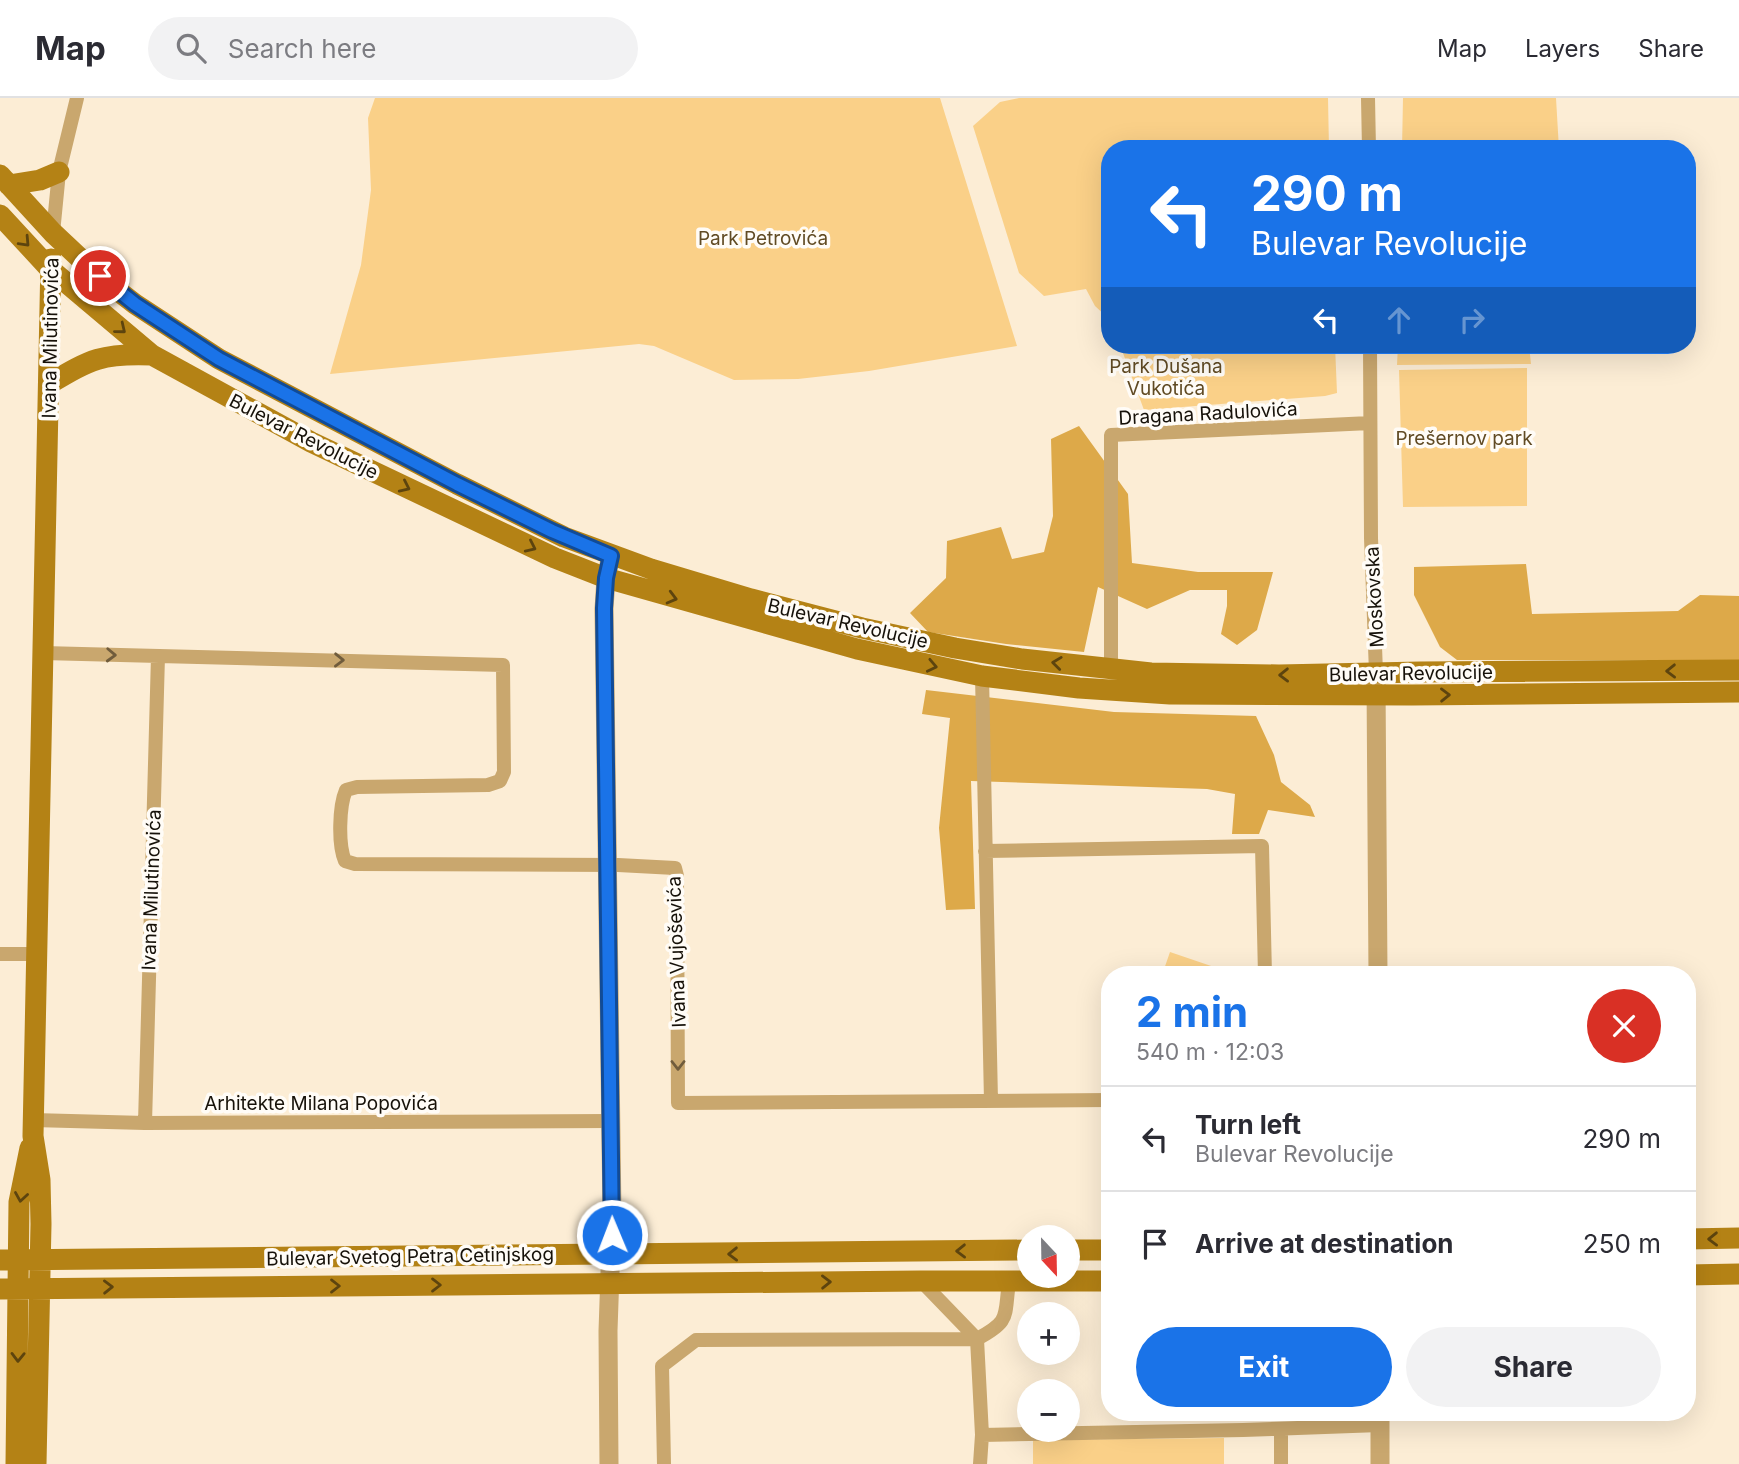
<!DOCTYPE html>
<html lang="en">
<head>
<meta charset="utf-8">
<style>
  :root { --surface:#fff; --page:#f2f2f3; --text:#2b2b33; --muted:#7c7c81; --line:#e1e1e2; --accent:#1a73e8 }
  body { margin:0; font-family:Inter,sans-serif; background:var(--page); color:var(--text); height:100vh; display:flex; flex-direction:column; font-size:26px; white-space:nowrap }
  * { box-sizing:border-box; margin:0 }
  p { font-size:23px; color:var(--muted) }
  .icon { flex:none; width:38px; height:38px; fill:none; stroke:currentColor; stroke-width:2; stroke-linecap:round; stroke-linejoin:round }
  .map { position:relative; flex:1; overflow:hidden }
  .sheet { position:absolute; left:1101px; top:868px; width:595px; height:455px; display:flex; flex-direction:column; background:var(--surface); border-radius:28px; box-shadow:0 7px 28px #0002 }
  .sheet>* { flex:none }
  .hud { position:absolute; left:1101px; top:42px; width:595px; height:214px; border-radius:28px; box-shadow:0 7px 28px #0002; background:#1a73e8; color:#fff; overflow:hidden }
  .needle { width:46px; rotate:158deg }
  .tools { position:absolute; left:1017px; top:1127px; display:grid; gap:14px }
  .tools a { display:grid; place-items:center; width:63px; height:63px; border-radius:50%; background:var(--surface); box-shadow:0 7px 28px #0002; font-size:35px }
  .pin { position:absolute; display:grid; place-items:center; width:60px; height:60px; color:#fff; margin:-30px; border:4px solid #fff; border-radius:50%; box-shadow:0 2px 7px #0007 }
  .me { position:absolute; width:77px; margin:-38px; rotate:359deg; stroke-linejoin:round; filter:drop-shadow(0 0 5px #0008) }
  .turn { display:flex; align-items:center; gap:24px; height:147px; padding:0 35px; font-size:32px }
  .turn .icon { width:91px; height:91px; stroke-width:2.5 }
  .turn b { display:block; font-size:49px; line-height:60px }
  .lanes { display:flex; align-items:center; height:66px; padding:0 35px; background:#0003; justify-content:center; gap:35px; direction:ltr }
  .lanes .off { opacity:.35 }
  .round { display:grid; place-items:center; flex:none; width:74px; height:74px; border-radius:37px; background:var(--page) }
  .summary { display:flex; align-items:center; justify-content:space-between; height:119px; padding:0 35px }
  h1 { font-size:42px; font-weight:700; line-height:52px; color:var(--accent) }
  .button { display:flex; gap:14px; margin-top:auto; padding:14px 35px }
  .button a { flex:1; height:80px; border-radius:42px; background:var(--accent); color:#fff; font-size:28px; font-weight:700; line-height:80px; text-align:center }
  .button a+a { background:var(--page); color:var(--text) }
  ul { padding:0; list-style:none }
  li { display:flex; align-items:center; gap:21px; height:105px; padding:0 35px; border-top:2px solid var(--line) }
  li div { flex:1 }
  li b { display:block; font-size:26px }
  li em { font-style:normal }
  header { display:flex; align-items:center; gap:42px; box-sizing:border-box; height:98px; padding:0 35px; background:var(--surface); border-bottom:2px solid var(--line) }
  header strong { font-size:33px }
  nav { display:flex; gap:38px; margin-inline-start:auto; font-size:24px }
  .search { width:490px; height:63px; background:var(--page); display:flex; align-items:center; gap:18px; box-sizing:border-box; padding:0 24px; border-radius:38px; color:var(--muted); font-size:26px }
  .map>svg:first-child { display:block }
  .green { fill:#fad088 }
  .forest { fill:#dda949 }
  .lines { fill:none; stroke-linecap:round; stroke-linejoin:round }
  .minor { stroke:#c9a76e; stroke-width:14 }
  .tertiary { stroke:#c9a76e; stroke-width:19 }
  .secondary { stroke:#b48215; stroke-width:21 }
  .oneway { stroke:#5d440e }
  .oneway2 { stroke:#705c3c }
  .route-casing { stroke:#114b97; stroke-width:18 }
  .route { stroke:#1a73e8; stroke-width:12 }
  .labels { text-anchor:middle; stroke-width:7; stroke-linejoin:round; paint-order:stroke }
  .park-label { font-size:19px; fill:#614b24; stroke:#fffcf7 }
  .street-label { font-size:19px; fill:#161109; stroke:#fffcf7 }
</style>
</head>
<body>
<header>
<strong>Map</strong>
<div class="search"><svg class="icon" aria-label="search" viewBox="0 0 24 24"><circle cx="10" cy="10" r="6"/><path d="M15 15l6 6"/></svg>Search here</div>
<nav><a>Map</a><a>Layers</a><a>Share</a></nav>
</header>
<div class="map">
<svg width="1739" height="1366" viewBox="0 0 1739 1366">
  <rect width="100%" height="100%" fill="#fcedd5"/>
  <!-- green -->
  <path class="green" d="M 375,0 L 940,0 L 1017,248 L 869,273 L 798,281 L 734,282 L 654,248 L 639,246 L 330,276 L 361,167 L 371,92 L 368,20 Z
    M 1019,0 L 1328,0 L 1329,51 L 1110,51 L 1109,221 L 1095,208 L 1086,191 L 1044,198 L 1019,175 L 973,28 L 1000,4 Z
    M 1403,0 L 1556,0 L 1559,51 L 1402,51 Z
    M 1120,247 L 1335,247 L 1337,295 L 1325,298 L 1144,312 Z
    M 1398,247 L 1529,247 L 1531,266 L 1397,267 Z
    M 1527,270 L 1527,408 L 1403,409 L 1399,272 Z
    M 1170,854 L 1217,870 L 1215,877 L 1162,877 Z
    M 1224,1340 L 1224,1366 L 1033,1366 L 1033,1342 Z"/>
  <!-- forest -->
  <path class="forest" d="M 1079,328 L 1128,396 L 1132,465 L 1198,474 L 1273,474 L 1257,532 L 1237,547 L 1221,536 L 1227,508 L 1227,492 L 1190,492 L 1147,511 L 1098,489 L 1084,554 L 1006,546 L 928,534 L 910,515 L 946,480 L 947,443 L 1001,429 L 1012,461 L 1044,454 L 1053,418 L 1051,341 Z
    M 1526,466 L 1532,516 L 1678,513 L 1700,497 L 1739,498 L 1739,562 L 1457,562 L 1440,549 L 1414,497 L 1414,469 Z
    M 926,592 L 1114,614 L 1256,618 L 1274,657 L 1281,684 L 1310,707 L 1315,719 L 1268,712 L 1259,736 L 1232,736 L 1235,696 L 1207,691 L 971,683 L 975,811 L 946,812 L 939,730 L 950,620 L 922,616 Z"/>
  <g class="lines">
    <!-- minor -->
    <path class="minor" d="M 1368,0 L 1369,51
      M 53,135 L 59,74 L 77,0
      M 1370,247 L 1371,440 L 1376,575
      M 43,555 L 503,567 L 504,674 L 500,683 L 488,687 L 357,689 L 346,692 C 339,708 338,747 345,763 L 355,766 L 618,767 L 675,770 L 677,778 L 678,1005 L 1110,1002
      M 1111,571 L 1111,337 L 1370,325
      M 982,578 L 991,1003
      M 985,753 L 1262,748 L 1265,877
      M 0,856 L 37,856
      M 33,1022 L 145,1025 L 609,1023
      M 145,1025 L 158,558
      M 921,1183 L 977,1241
      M 977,1241 L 982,1337 L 980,1366
      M 1281,1331 L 1281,1366
      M 982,1337 L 1243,1332 L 1380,1327
      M 664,1366 L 662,1268 L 696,1242 L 977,1241 C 1011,1223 1004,1219 1009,1184"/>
    <!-- tertiary -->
    <path class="tertiary" d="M 1376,583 L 1378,877
      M 1380,1314 L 1380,1366
      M 609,1366 L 608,1233 L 612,1117 L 604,511 L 606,480 L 611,458"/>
    <!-- secondary -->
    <path class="secondary" d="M 0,77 L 53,135 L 100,179 L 135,206 L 219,261 L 457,386 L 564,439 L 651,471 L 751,501 L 862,530 L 955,550 L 1022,561 L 1151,575 L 1279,577 L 1420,574 L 1739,572
      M 9,87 L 40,82 L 59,74
      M 0,117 L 50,171 L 152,257 L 311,344 L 555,460 L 606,480 L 857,551 L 982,578 L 1079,590 L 1170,596 L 1412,597 L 1739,594
      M 49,286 C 91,261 102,255 152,257
      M 1687,1141 L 1739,1140
      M 1068,1152 L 1110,1152
      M 0,1162 L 1029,1152
      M 1687,1177 L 1739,1176
      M 0,1191 L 921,1183 L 1110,1183
      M 16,1366 L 19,1104 L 30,1050
      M 36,1366 L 41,1126 L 40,1082 L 33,1038 L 51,161"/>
  </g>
  <!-- one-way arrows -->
  <defs><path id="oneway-chevron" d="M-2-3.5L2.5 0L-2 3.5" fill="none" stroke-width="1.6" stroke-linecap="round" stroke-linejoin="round" transform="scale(1.75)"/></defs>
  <g class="oneway">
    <use href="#oneway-chevron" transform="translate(25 144) rotate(47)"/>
    <use href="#oneway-chevron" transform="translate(121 231) rotate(39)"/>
    <use href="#oneway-chevron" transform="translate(405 389) rotate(25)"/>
    <use href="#oneway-chevron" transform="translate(531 449) rotate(25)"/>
    <use href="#oneway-chevron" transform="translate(672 500) rotate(15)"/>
    <use href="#oneway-chevron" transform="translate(1057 565) rotate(-173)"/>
    <use href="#oneway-chevron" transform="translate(932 568) rotate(12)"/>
    <use href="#oneway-chevron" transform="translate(1671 573) rotate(179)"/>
    <use href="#oneway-chevron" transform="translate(1284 577) rotate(179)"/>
    <use href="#oneway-chevron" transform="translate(1445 597) rotate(-1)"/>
    <use href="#oneway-chevron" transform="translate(21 1099) rotate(99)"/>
    <use href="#oneway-chevron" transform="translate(1713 1141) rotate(179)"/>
    <use href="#oneway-chevron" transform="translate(961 1153) rotate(179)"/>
    <use href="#oneway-chevron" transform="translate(733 1156) rotate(179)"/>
    <use href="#oneway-chevron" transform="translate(826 1184) rotate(-1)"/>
    <use href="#oneway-chevron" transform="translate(436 1187)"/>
    <use href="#oneway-chevron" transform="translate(335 1188)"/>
    <use href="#oneway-chevron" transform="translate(108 1189) rotate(-1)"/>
    <use href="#oneway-chevron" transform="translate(18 1259) rotate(91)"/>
  </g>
  <g class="oneway2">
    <use href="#oneway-chevron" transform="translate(111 557) rotate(2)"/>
    <use href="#oneway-chevron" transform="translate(339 562) rotate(1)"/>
    <use href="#oneway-chevron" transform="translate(678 967) rotate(90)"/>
  </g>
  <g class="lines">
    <defs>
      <path id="route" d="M 100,178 L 135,206 L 219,261 L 457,386 L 552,433 L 611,458 L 606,480 L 604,510 L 612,1137"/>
    </defs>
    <!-- route casing -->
    <use href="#route" class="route-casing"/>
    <!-- route -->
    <use href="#route" class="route"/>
  </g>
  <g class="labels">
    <!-- park labels -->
    <g class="park-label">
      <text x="763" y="147">Park Petrovića</text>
      <text x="1166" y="275">Park Dušana<tspan x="1166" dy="22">Vukotića</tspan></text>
      <text x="1464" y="347">Prešernov park</text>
    </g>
    <!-- street labels -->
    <g class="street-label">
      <text transform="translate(50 240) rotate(-89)" y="7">Ivana Milutinovića</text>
      <text transform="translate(1208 315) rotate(-3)" y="7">Dragana Radulovića</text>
      <text transform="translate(304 338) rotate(27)" y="7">Bulevar Revolucije</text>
      <text transform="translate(1374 499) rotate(-93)" y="7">Moskovska</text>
      <text transform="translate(848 525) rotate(13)" y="7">Bulevar Revolucije</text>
      <text transform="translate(1411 575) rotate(-1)" y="7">Bulevar Revolucije</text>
      <text transform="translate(151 792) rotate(-88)" y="7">Ivana Milutinovića</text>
      <text transform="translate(676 854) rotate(-92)" y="7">Ivana Vujoševića</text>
      <text x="321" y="1012">Arhitekte Milana Popovića</text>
      <text transform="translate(410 1158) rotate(-1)" y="7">Bulevar Svetog Petra Cetinjskog</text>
    </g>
  </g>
</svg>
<div class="tools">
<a><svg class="needle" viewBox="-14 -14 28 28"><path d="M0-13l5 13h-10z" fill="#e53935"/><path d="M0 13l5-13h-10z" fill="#7c7c81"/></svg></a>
<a>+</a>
<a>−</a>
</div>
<div class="pin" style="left:100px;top:178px;background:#d93025"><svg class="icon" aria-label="arrive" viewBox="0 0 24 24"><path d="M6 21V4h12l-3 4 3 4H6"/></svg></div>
<svg class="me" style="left:612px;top:1137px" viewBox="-20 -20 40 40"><circle r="17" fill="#1a73e8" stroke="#fff" stroke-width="3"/><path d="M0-11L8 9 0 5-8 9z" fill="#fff"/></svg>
<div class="hud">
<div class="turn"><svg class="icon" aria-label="left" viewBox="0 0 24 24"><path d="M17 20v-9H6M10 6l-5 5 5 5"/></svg><div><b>290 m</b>Bulevar Revolucije</div></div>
<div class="lanes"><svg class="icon" aria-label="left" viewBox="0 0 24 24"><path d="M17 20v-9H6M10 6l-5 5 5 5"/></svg><svg class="icon off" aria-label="ahead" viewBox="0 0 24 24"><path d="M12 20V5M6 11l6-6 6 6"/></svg><svg class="icon off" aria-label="right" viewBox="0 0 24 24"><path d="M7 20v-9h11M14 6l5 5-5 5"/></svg></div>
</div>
<section class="sheet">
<div class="summary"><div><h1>2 min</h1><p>540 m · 12:03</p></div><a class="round" style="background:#d93025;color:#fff"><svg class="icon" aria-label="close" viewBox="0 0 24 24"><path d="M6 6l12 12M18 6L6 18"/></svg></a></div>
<ul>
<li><svg class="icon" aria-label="left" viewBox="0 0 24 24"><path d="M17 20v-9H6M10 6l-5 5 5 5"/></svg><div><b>Turn left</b><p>Bulevar Revolucije</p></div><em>290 m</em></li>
<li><svg class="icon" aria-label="arrive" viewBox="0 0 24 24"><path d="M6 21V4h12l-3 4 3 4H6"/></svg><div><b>Arrive at destination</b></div><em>250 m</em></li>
</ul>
<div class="button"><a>Exit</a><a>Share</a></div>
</section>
</div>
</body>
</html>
